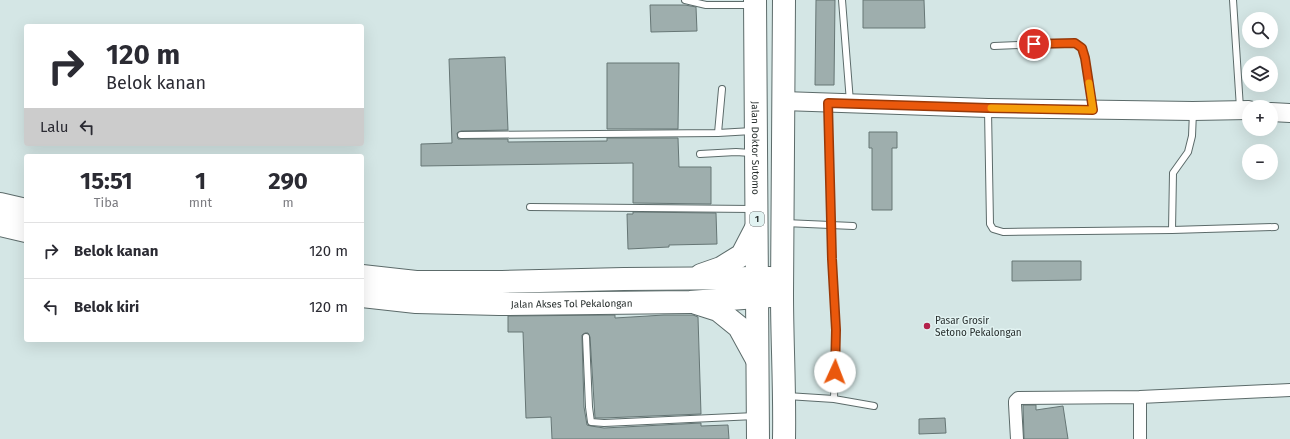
<!DOCTYPE html>
<html lang="id">
<head>
<meta charset="utf-8">
<style>
  :root { --surface:#fff; --page:#f2f2f3; --text:#2b2b33; --muted:#7c7c81; --line:#e1e1e2 }
  body { margin:0; font-family:"Fira Sans",sans-serif; background:var(--page); color:var(--text); height:100vh; display:flex; flex-direction:column; font-size:15px; white-space:nowrap }
  * { box-sizing:border-box; margin:0 }
  p { font-size:13px; color:var(--muted) }
  .icon { flex:none; width:22px; height:22px; fill:none; stroke:currentColor; stroke-width:2; stroke-linecap:round; stroke-linejoin:round }
  .map { position:relative; flex:1; overflow:hidden }
  .sheet { position:absolute; left:24px; top:154px; width:340px; height:188px; display:flex; flex-direction:column; background:var(--surface); border-radius:4px; box-shadow:0 4px 16px #0002 }
  .sheet>* { flex:none }
  .top-card { position:absolute; left:24px; top:24px; width:340px; height:122px; border-radius:4px; box-shadow:0 4px 16px #0002; background:#fff; color:var(--text); overflow:hidden }
  .controls { position:absolute; left:1242px; top:12px; display:grid; gap:8px }
  .controls a { display:grid; place-items:center; width:36px; height:36px; border-radius:50%; background:var(--surface); box-shadow:0 4px 16px #0002; font-size:20px }
  .pin { position:absolute; display:grid; place-items:center; width:34px; height:34px; color:#fff; margin:-17px; border:2px solid #fff; border-radius:50%; box-shadow:0 1px 4px #0007 }
  .me { position:absolute; width:44px; margin:-22px; rotate:2deg; stroke-linejoin:round; filter:drop-shadow(0 0 3px #0008) }
  .turn { display:flex; align-items:center; gap:14px; height:84px; padding:0 16px; font-size:18px }
  .turn .icon { width:52px; height:52px; stroke-width:2.5 }
  .turn b { display:block; font-size:28px; line-height:34px }
  .then { display:flex; align-items:center; height:38px; padding:0 16px; background:#0003; gap:8px; font-size:15px }
  .eta { display:flex; justify-content:space-evenly; align-items:center; height:68px; text-align:center }
  .eta b { font-size:24px; font-weight:700; line-height:28px }
  ul { padding:0; list-style:none }
  li { display:flex; align-items:center; gap:12px; height:56px; padding:0 16px; border-top:1px solid var(--line) }
  li div { flex:1 }
  li b { display:block; font-size:15px }
  li em { font-style:normal }
  .map>svg:first-child { display:block }
  .building { fill:#9eaead; stroke:#667675 }
  .lines { fill:none; stroke-linecap:round; stroke-linejoin:round }
  .lane-casing { stroke:#5c6b6a; stroke-width:8 }
  .street-casing { stroke:#5c6b6a; stroke-width:14 }
  .secondary-casing { stroke:#5c6b6a; stroke-width:20 }
  .highway-casing { stroke:#5c6b6a; stroke-width:24 }
  .lane { stroke:#fff; stroke-width:6 }
  .street { stroke:#fff; stroke-width:12 }
  .secondary { stroke:#fff; stroke-width:18 }
  .highway { stroke:#fff; stroke-width:22 }
  .route-casing { stroke:#983908; stroke-width:10 }
  .route { stroke:#ea580c; stroke-width:7 }
  .slow { stroke:#f59e0b; stroke-width:7 }
  .poi-dot { fill:#b3224b; stroke:#e2f3f2; stroke-width:1.5 }
  .labels { text-anchor:middle; stroke-width:3; stroke-linejoin:round; paint-order:stroke }
  .shield { fill:#e2f3f2; stroke:#606a6a; stroke-width:1 }
  .shield-label { font-size:9px; font-weight:bold; fill:#29302f }
  .street-label { font-size:10px; fill:#29302f; stroke:#e2f3f2 }
  .poi-label { font-size:10px; fill:#29302f; stroke:#e2f3f2; text-anchor:start }
</style>
</head>
<body>
<div class="map">
<svg width="1290" height="439" viewBox="0 0 1290 439">
  <rect width="100%" height="100%" fill="#d4e6e5"/>
  <!-- building -->
  <path class="building" d="M 816,0 L 835,0 L 834,85 L 815,85 Z
    M 863,0 L 924,0 L 925,28 L 863,28 Z
    M 650,5 L 685,5 L 696,7 L 697,31 L 651,32 Z
    M 505,57 L 508,130 L 461,131 L 457,133 L 458,139 L 508,139 L 508,142 L 607,141 L 607,138 L 678,138 L 679,167 L 711,167 L 711,204 L 633,203 L 633,163 L 421,166 L 421,144 L 452,143 L 449,59 Z
    M 607,63 L 679,63 L 678,129 L 607,129 Z
    M 869,132 L 897,132 L 897,148 L 892,148 L 892,210 L 872,210 L 872,148 L 869,148 Z
    M 633,212 L 716,213 L 717,244 L 669,245 L 669,247 L 628,249 L 627,214 L 633,214 Z
    M 1012,261 L 1081,261 L 1081,280 L 1012,281 Z
    M 615,315 L 615,318 L 664,315 L 693,315 L 698,317 L 701,414 L 604,418 L 595,418 L 590,337 L 588,333 L 585,333 L 582,335 L 582,337 L 584,407 L 587,425 L 591,426 L 604,428 L 701,423 L 701,426 L 728,425 L 729,439 L 552,439 L 551,417 L 526,418 L 523,332 L 508,332 L 508,316 Z
    M 1023,405 L 1036,405 L 1036,410 L 1063,406 L 1068,439 L 1024,439 Z
    M 945,418 L 946,433 L 919,434 L 919,419 Z"/>
  <g class="lines">
    <defs>
      <path id="lane" d="M 685,0 L 706,5 L 751,5
        M 842,0 L 850,102
        M 1233,0 L 1240,108
        M 994,46 L 1075,43 L 1082,48 L 1085,57 L 1093,108
        M 828,105 L 832,259 L 836,330 L 834,399 L 874,406
        M 988,110 L 990,224 L 993,229 L 1003,232 L 1172,230
        M 1193,112 L 1192,136 L 1188,152 L 1173,173 L 1172,230 L 1275,227
        M 718,133 L 722,89
        M 461,135 L 718,133 L 752,131
        M 700,154 L 736,152 L 751,153
        M 530,207 L 753,209
        M 785,223 L 853,226
        M 586,337 L 589,407 L 591,422 L 604,423 L 755,416
        M 787,396 L 834,399"/>
      <path id="street" d="M 1017,439 L 1015,404 L 1015,401 L 1018,398 L 1140,397
        M 1140,439 L 1140,397 L 1290,390"/>
      <path id="secondary" d="M 783,101 L 988,108 L 1193,111 L 1249,110
        M 1271,112 L 1290,113"/>
      <g id="highway">
        <path id="s1" d="M 755,0 L 758,439"/>
        <path d="M 0,204 L 26,210"/>
        <path d="M 0,225 L 26,231"/>
        <path d="M 701,275 L 721,268 L 742,255 L 756,228"/>
        <path d="M 362,276 L 416,282 L 502,282 L 624,279 L 770,278"/>
        <path id="s2" d="M 362,296 L 416,302 L 499,304 L 690,302 L 770,296"/>
        <path d="M 696,303 L 718,310 L 739,327 L 756,358"/>
        <path d="M 784,439 C 785,390 782,342 782,294 C 782,196 783,98 784,0"/>
      </g>
    </defs>
    <!-- lane casing -->
    <use href="#lane" class="lane-casing"/>
    <!-- street casing -->
    <use href="#street" class="street-casing"/>
    <!-- secondary casing -->
    <use href="#secondary" class="secondary-casing"/>
    <!-- highway casing -->
    <use href="#highway" class="highway-casing"/>
    <!-- lane -->
    <use href="#lane" class="lane"/>
    <!-- street -->
    <use href="#street" class="street"/>
    <!-- secondary -->
    <use href="#secondary" class="secondary"/>
    <!-- highway -->
    <use href="#highway" class="highway"/>
  </g>
  <g class="lines">
    <defs>
      <path id="route" d="M 835,372 L 836,330 L 832,259 L 828,103 L 988,108 L 1093,110 L 1085,58 L 1082,48 L 1075,43 L 1034,44"/>
    </defs>
    <!-- route casing -->
    <use href="#route" class="route-casing"/>
    <!-- route -->
    <use href="#route" class="route"/>
    <!-- slow -->
    <path class="slow" d="M 991,108 L 1093,110 L 1089,83"/>
  </g>
  <!-- markers -->
  <circle class="poi-dot" cx="927" cy="326" r="4"/>
  <g class="labels">
    <!-- shield labels -->
    <rect class="shield" x="750" y="212" width="14" height="14" rx="3"/>
    <g class="shield-label">
      <text x="757" y="222">1</text>
    </g>
    <!-- street labels -->
    <g class="street-label">
      <text dy="4" stroke="none"><textPath href="#s1" startOffset="148">Jalan Doktor Sutomo</textPath></text>
      <text dy="4" stroke="none"><textPath href="#s2" startOffset="210">Jalan Akses Tol Pekalongan</textPath></text>
    </g>
    <!-- poi labels -->
    <g class="poi-label">
      <text x="935" y="324">Pasar Grosir<tspan x="935" dy="12">Setono Pekalongan</tspan></text>
    </g>
  </g>
</svg>
<div class="controls">
<a><svg class="icon" aria-label="search" viewBox="0 0 24 24"><circle cx="10" cy="10" r="6"/><path d="M15 15l6 6"/></svg></a>
<a><svg class="icon" aria-label="layers" viewBox="0 0 24 24"><path d="M12 4l9 5-9 5-9-5zM3 14l9 5 9-5"/></svg></a>
<a>+</a>
<a>−</a>
</div>
<div class="pin" style="left:1034px;top:44px;background:#d93025"><svg class="icon" aria-label="arrive" viewBox="0 0 24 24"><path d="M6 21V4h12l-3 4 3 4H6"/></svg></div>
<svg class="me" style="left:835px;top:372px" viewBox="-20 -20 40 40"><circle r="19" fill="#fff"/><path d="M0-13L10 11 0 6-10 11z" fill="#ea580c"/></svg>
<div class="top-card">
<div class="turn"><svg class="icon" aria-label="right" viewBox="0 0 24 24"><path d="M7 20v-9h11M14 6l5 5-5 5"/></svg><div><b>120 m</b>Belok kanan</div></div>
<div class="then">Lalu<svg class="icon" aria-label="left" viewBox="0 0 24 24"><path d="M17 20v-9H6M10 6l-5 5 5 5"/></svg></div>
</div>
<section class="sheet">
<div class="eta">
<div><b>15:51</b><p>Tiba</p></div>
<div><b>1</b><p>mnt</p></div>
<div><b>290</b><p>m</p></div>
</div>
<ul>
<li><svg class="icon" aria-label="right" viewBox="0 0 24 24"><path d="M7 20v-9h11M14 6l5 5-5 5"/></svg><div><b>Belok kanan</b></div><em>120 m</em></li>
<li><svg class="icon" aria-label="left" viewBox="0 0 24 24"><path d="M17 20v-9H6M10 6l-5 5 5 5"/></svg><div><b>Belok kiri</b></div><em>120 m</em></li>
</ul>
</section>
</div>
</body>
</html>
